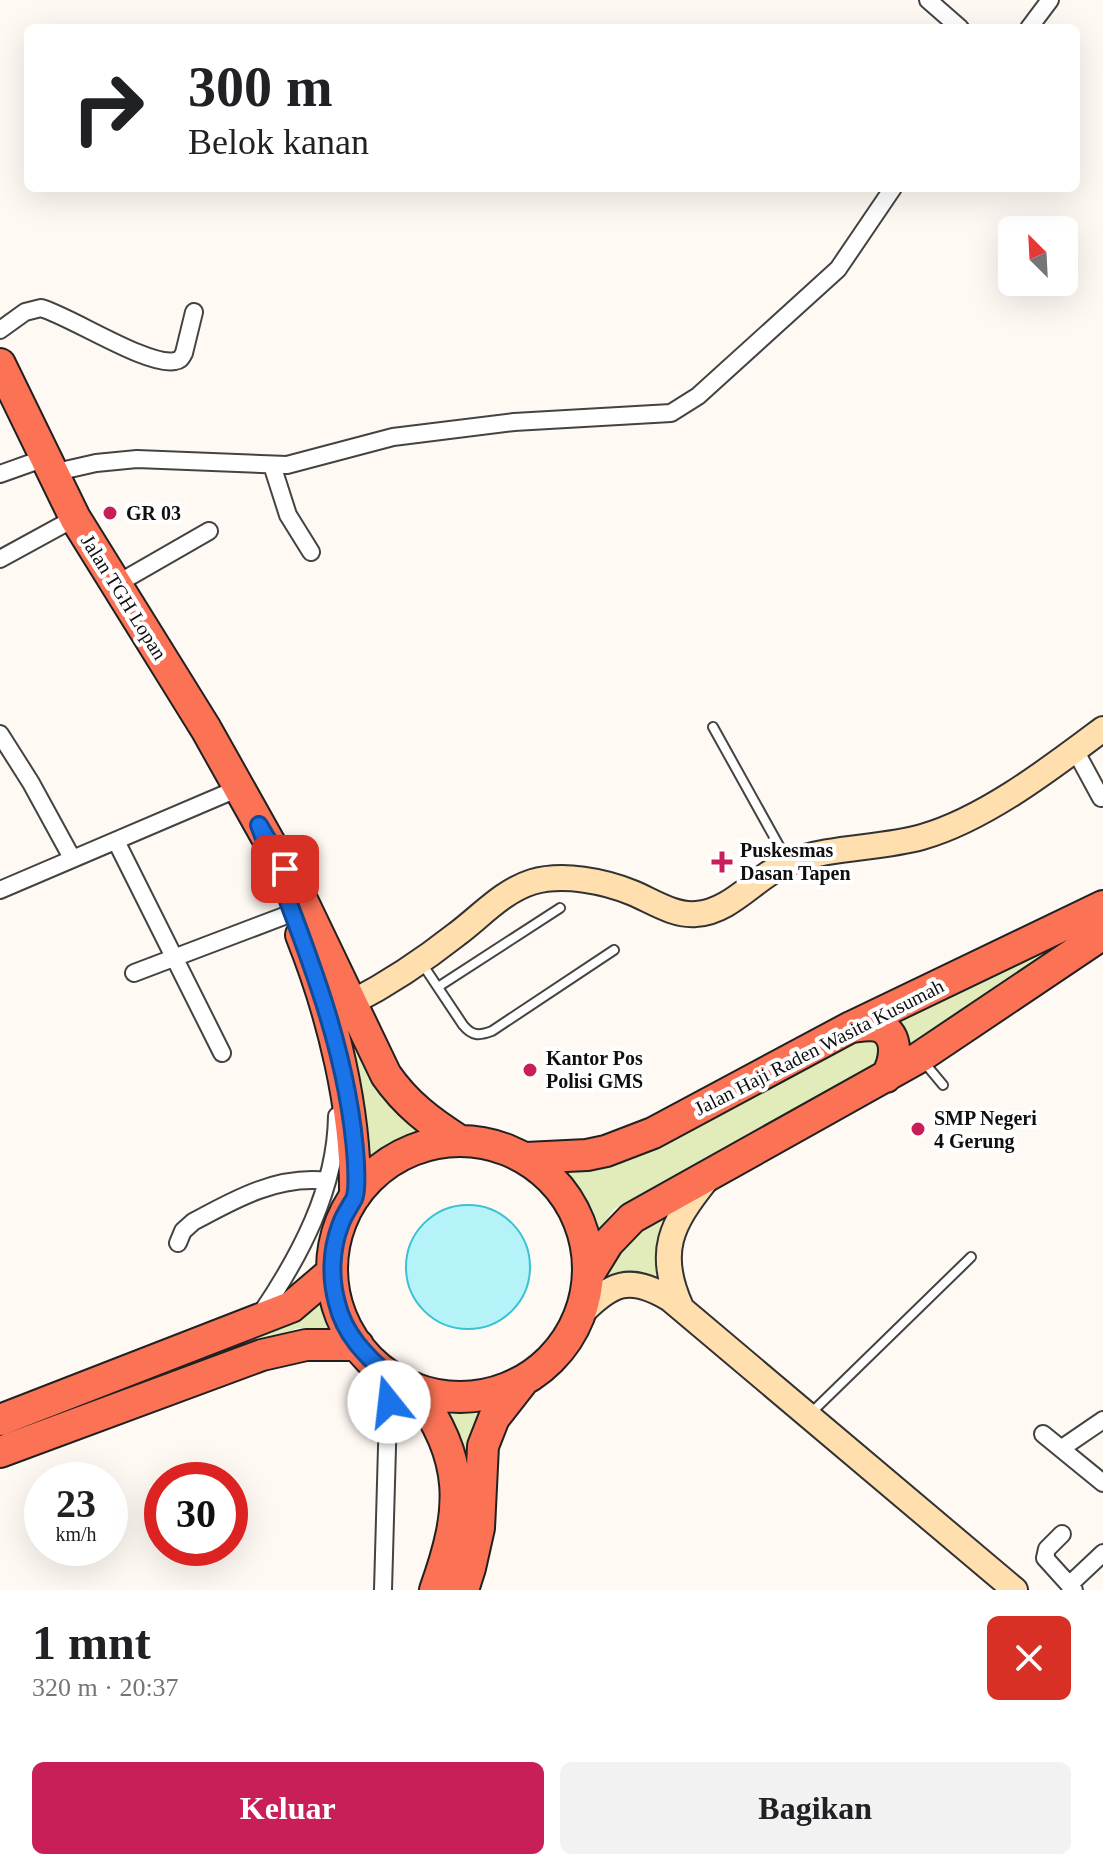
<!DOCTYPE html>
<html lang="id">
<head>
<meta charset="utf-8">
<style>
  :root { --surface:#fff; --page:#f2f2f2; --text:#202124; --muted:#757577; --accent:#c91f58 }
  body { margin:0; font-family:Georgia,serif; background:var(--page); color:var(--text); height:100vh; display:flex; flex-direction:column; font-size:30px; white-space:nowrap }
  * { box-sizing:border-box; margin:0 }
  p { font-size:26px; color:var(--muted) }
  .icon { flex:none; width:44px; height:44px; fill:none; stroke:currentColor; stroke-width:2; stroke-linecap:round; stroke-linejoin:round }
  .map { position:relative; height:1590px; overflow:hidden }
  .details { display:flex; flex-direction:column; background:var(--surface); flex:1 }
  .details>* { flex:none }
  .hud { position:absolute; left:24px; top:24px; width:1056px; height:168px; border-radius:12px; box-shadow:0 8px 32px #0002; background:#fff; color:var(--text); overflow:hidden }
  .needle { width:52px; rotate:336deg }
  .fabs { position:absolute; left:998px; top:216px; display:grid; gap:16px }
  .fabs a { display:grid; place-items:center; width:80px; height:80px; border-radius:12px; background:var(--surface); box-shadow:0 8px 32px #0002; font-size:40px }
  .speed { position:absolute; left:24px; top:1462px; display:flex; gap:16px; font-size:40px; font-weight:700; text-align:center }
  .speed>* { display:grid; place-content:center; width:104px; height:104px; border-radius:50%; background:var(--surface); box-shadow:0 8px 32px #0002; line-height:1 }
  .speed small { font-size:20px; font-weight:400 }
  .speed .limit { border:12px solid #d22; background:#fff; color:#111 }
  .pin { position:absolute; display:grid; place-items:center; width:68px; height:68px; color:#fff; margin:-34px; border-radius:16px; box-shadow:0 4px 12px #0006 }
  .me { position:absolute; width:88px; margin:-44px; rotate:344deg; stroke-linejoin:round; filter:drop-shadow(0 0 6px #0008) }
  .turn { display:flex; align-items:center; gap:28px; height:168px; padding:0 32px; font-size:36px }
  .turn .icon { width:104px; height:104px; stroke-width:2.5 }
  .turn b { display:block; font-size:56px; line-height:68px }
  .round { display:grid; place-items:center; flex:none; width:84px; height:84px; border-radius:12px; background:var(--page) }
  .overview { display:flex; align-items:center; justify-content:space-between; height:136px; padding:0 32px }
  h1 { font-size:48px; font-weight:700; line-height:60px }
  .cta { display:flex; gap:16px; margin-top:auto; padding:16px 32px }
  .cta a { flex:1; height:92px; border-radius:12px; background:var(--accent); color:#fff; font-size:32px; font-weight:700; line-height:92px; text-align:center }
  .cta a+a { background:var(--page); color:var(--text) }
  .map>svg:first-child { display:block }
  .green { fill:#e2ecba }
  .water { fill:#b5f3f9; stroke:#38c2d4; stroke-width:2 }
  .lines { fill:none; stroke-linecap:round; stroke-linejoin:round }
  .lane-casing { stroke:#434343; stroke-width:12 }
  .street-casing { stroke:#434343; stroke-width:20 }
  .secondary-casing { stroke:#323232; stroke-width:28 }
  .highway-casing { stroke:#212121; stroke-width:34 }
  .lane { stroke:#fff; stroke-width:8 }
  .street { stroke:#fff; stroke-width:16 }
  .secondary { stroke:#ffdfae; stroke-width:24 }
  .highway { stroke:#fb7255; stroke-width:30 }
  .route-casing { stroke:#114b97; stroke-width:20 }
  .route { stroke:#1a73e8; stroke-width:14 }
  .poi-dot { fill:#c91f58; stroke:#fff; stroke-width:3 }
  .labels { text-anchor:middle; stroke-width:8; stroke-linejoin:round; paint-order:stroke }
  .poi-label { font-size:20px; font-weight:bold; fill:#101010; stroke:#fff; text-anchor:start }
  .street-label { font-size:20px; fill:#101010; stroke:#fff }
</style>
</head>
<body>
<div class="map">
<svg width="1103" height="1590" viewBox="0 0 1103 1590">
  <rect width="100%" height="100%" fill="#fff9f3"/>
  <!-- green -->
  <path class="green" d="M 1075,935 L 907,1062 L 890,1022 Z
    M 326,958 L 380,1093 L 438,1132 C 406,1139 389,1146 365,1170 Z
    M 867,1028 L 883,1033 L 886,1065 L 614,1209 L 593,1239 L 586,1199 L 560,1170 Z
    M 675,1199 C 659,1234 654,1244 663,1283 L 636,1270 L 602,1277 L 606,1260 Z
    M 326,1289 L 329,1312 L 337,1330 L 298,1328 L 0,1435 L 0,1424 Z
    M 486,1402 L 470,1436 L 464,1545 L 437,1403 Z"/>
  <!-- water -->
  <path class="water" d="M406 1267a62 62 0 1 1 124 0a62 62 0 1 1-124 0Z"/>
  <g class="lines">
    <defs>
      <path id="lane" d="M 713,727 L 788,862
        M 421,962 L 463,1025 C 472,1036 479,1036 492,1031 L 614,950
        M 438,987 L 560,908
        M 923,1061 L 943,1085
        M 812,1412 L 971,1257"/>
      <path id="street" d="M 928,0 L 960,28
        M 1029,28 L 1050,0
        M 0,330 L 25,312 L 41,308 C 70,316 148,367 175,361 C 181,360 181,358 184,353 L 194,312
        M 272,465 L 288,515 L 311,552
        M 52,473 L 96,463 L 137,459 L 287,465 L 393,437 L 514,422 L 671,413 L 698,396 L 838,269 L 893,188
        M 0,474 L 45,458
        M 0,559 L 75,518
        M 115,585 L 209,531
        M 0,734 L 31,783 L 72,858
        M 1075,750 L 1101,798
        M 116,841 L 222,1053
        M 0,890 L 239,788
        M 134,973 L 292,913
        M 178,1243 L 183,1231 L 193,1222 C 235,1199 278,1175 327,1181
        M 260,1315 C 300,1256 336,1189 337,1116
        M 1043,1434 L 1103,1483
        M 1062,1448 L 1103,1420
        M 1062,1534 L 1047,1549 L 1045,1558 L 1074,1590
        M 1069,1585 L 1103,1553
        M 383,1590 L 389,1376"/>
      <path id="secondary" d="M 351,1003 C 388,984 424,960 457,934 C 481,916 503,891 532,882 C 563,873 604,881 633,893 C 652,901 674,916 696,914 C 732,912 758,874 790,862 C 832,846 879,849 922,837 C 985,819 1051,768 1103,729
        M 681,1307 C 656,1252 671,1224 707,1179
        M 580,1315 C 611,1283 629,1274 670,1299 L 1015,1590"/>
      <path id="highway" d="M 0,364 L 75,518 L 206,729 L 303,902 L 386,1075 C 406,1104 430,1122 460,1141
        M 301,935 C 333,1015 356,1110 355,1196
        M 851,1027 C 860,1026 869,1024 878,1026 C 901,1034 895,1062 886,1077
        M332 1269a128 128 0 1 1 256 0a128 128 0 1 1-256 0Z
        M 526,1158 L 587,1155 L 606,1151 L 653,1133 L 849,1028 L 1103,906
        M 589,1274 L 608,1243 L 632,1218 L 920,1057 L 1103,934
        M 414,1388 C 467,1461 464,1509 435,1590
        M 0,1420 L 291,1307 L 332,1272
        M 0,1452 L 262,1355 L 306,1345 L 358,1345
        M 463,1590 L 470,1568 L 479,1528 L 483,1446 L 494,1418 L 523,1381"/>
    </defs>
    <!-- lane casing -->
    <use href="#lane" class="lane-casing"/>
    <!-- street casing -->
    <use href="#street" class="street-casing"/>
    <!-- secondary casing -->
    <use href="#secondary" class="secondary-casing"/>
    <!-- highway casing -->
    <use href="#highway" class="highway-casing"/>
    <!-- lane -->
    <use href="#lane" class="lane"/>
    <!-- street -->
    <use href="#street" class="street"/>
    <!-- secondary -->
    <use href="#secondary" class="secondary"/>
    <!-- highway -->
    <use href="#highway" class="highway"/>
  </g>
  <g class="lines">
    <defs>
      <path id="route" d="M 285,869 L 259,825 C 300,934 349,1045 356,1163 C 356,1173 358,1190 354,1199 C 349,1208 343,1216 340,1226 C 331,1250 330,1278 337,1303 C 344,1334 366,1356 389,1376 L 389,1402"/>
    </defs>
    <!-- route casing -->
    <use href="#route" class="route-casing"/>
    <!-- route -->
    <use href="#route" class="route"/>
  </g>
  <!-- markers -->
  <g class="poi-dot">
    <circle cx="110" cy="513" r="8"/>
    <path d="M718 850h8v8h8v8h-8v8h-8v-8h-8v-8h8z"/>
    <circle cx="530" cy="1070" r="8"/>
    <circle cx="918" cy="1129" r="8"/>
  </g>
  <g class="labels">
    <!-- poi labels -->
    <g class="poi-label">
      <text x="126" y="520">GR 03</text>
      <text x="740" y="857">Puskesmas<tspan x="740" dy="23">Dasan Tapen</tspan></text>
      <text x="546" y="1065">Kantor Pos<tspan x="546" dy="23">Polisi GMS</tspan></text>
      <text x="934" y="1125">SMP Negeri<tspan x="934" dy="23">4 Gerung</tspan></text>
    </g>
    <!-- street labels -->
    <g class="street-label">
      <text transform="translate(124 597) rotate(58)" y="7">Jalan TGH Lopan</text>
      <text transform="translate(819 1047) rotate(-27)" y="7">Jalan Haji Raden Wasita Kusumah</text>
    </g>
  </g>
</svg>
<div class="fabs">
<a><svg class="needle" viewBox="-14 -14 28 28"><path d="M0-13l5 13h-10z" fill="#e53935"/><path d="M0 13l5-13h-10z" fill="#757577"/></svg></a>
</div>
<div class="speed"><div>23<small>km/h</small></div><div class="limit">30</div></div>
<div class="pin" style="left:285px;top:869px;background:#d93025"><svg class="icon" aria-label="arrive" viewBox="0 0 24 24"><path d="M6 21V4h12l-3 4 3 4H6"/></svg></div>
<svg class="me" style="left:389px;top:1402px" viewBox="-20 -20 40 40"><circle r="19" fill="#fff"/><path d="M0-13L10 11 0 6-10 11z" fill="#1a73e8"/></svg>
<div class="hud">
<div class="turn"><svg class="icon" aria-label="right" viewBox="0 0 24 24"><path d="M7 20v-9h11M14 6l5 5-5 5"/></svg><div><b>300 m</b>Belok kanan</div></div>
</div>
</div>
<section class="details">
<div class="overview"><div><h1>1 mnt</h1><p>320 m · 20:37</p></div><a class="round" style="background:#d93025;color:#fff"><svg class="icon" aria-label="close" viewBox="0 0 24 24"><path d="M6 6l12 12M18 6L6 18"/></svg></a></div>
<div class="cta"><a>Keluar</a><a>Bagikan</a></div>
</section>
</body>
</html>
